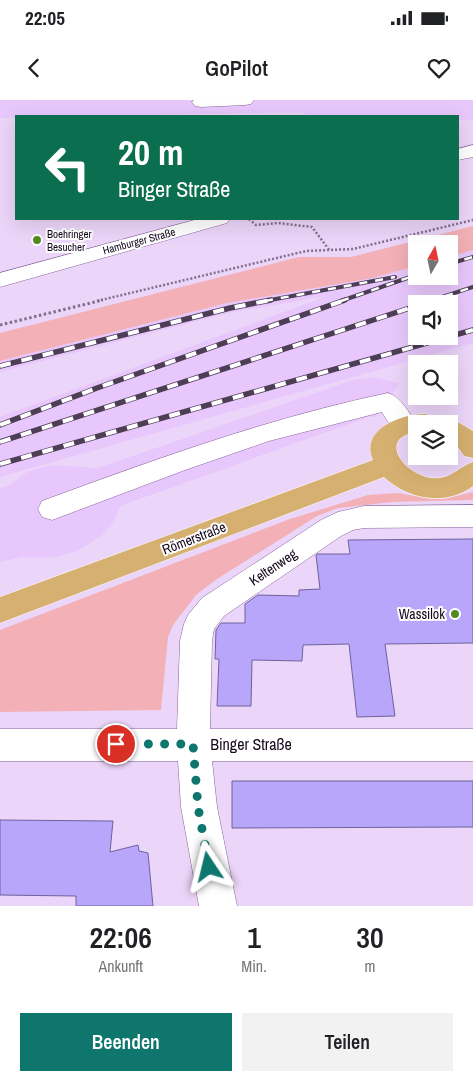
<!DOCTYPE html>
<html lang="de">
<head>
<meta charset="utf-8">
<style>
  :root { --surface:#fff; --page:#f2f2f2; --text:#202124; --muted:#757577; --accent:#0f766e }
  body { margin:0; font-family:"Archivo Narrow",sans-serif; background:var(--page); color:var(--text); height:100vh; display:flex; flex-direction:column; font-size:19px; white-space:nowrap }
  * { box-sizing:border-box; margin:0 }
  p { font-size:16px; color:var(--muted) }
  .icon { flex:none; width:28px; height:28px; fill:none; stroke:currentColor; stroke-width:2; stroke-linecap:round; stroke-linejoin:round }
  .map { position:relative; height:806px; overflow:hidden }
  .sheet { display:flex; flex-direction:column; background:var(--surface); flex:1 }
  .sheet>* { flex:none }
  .hud { position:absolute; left:15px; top:15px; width:444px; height:105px; border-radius:0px; box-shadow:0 5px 20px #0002; background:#0b6e4f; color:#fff; overflow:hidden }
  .needle { width:32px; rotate:9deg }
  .buttons { position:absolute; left:408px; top:135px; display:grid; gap:10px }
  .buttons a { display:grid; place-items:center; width:50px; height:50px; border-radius:0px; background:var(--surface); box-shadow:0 5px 20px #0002; font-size:25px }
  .pin { position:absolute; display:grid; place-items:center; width:42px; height:42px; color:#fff; margin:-21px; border:2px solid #fff; border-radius:50%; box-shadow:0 1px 5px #0007 }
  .me { position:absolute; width:55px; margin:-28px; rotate:350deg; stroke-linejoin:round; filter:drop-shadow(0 0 4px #0008) }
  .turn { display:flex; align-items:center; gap:18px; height:105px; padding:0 20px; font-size:22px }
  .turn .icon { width:65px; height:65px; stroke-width:2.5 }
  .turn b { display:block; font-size:35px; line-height:42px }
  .eta { display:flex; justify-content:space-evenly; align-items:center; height:85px; text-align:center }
  .eta b { font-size:30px; font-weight:600; line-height:35px }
  .action { display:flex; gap:10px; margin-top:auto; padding:10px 20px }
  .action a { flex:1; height:58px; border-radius:0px; background:var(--accent); color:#fff; font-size:20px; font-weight:600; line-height:58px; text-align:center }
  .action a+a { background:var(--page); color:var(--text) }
  .status { display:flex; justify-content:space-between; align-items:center; height:35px; padding:0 25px; background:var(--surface); direction:ltr }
  .status svg { height:14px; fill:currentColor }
  header { display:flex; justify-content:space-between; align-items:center; height:65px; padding:0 20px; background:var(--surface); font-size:22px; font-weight:600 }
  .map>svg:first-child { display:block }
  .built { fill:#e8c8fc; fill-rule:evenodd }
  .green { fill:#f3b1b7 }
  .building { fill:#b8a6fa; stroke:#6e629b }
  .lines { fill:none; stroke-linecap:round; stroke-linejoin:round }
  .minor-casing { stroke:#87659a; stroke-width:1 }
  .major-casing { stroke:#fff; stroke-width:1 }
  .path-far1 { stroke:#81708c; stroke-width:2.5; stroke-dasharray:2 2; stroke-linecap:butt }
  .path { stroke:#81708c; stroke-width:3; stroke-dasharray:2.5 2.5; stroke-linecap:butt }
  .minor { fill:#fff; fill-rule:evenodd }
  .major { fill:#d6b070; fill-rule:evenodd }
  .rail-far1-casing { stroke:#4d3e56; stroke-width:4 }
  .rail-casing { stroke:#4d3e56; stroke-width:5.5 }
  .rail-far1 { stroke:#fff; stroke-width:2.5; stroke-dasharray:8; stroke-linecap:butt }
  .rail { stroke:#fff; stroke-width:4; stroke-dasharray:11; stroke-linecap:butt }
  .route { stroke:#0f766e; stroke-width:9; stroke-dasharray:0 16.2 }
  .poi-dot { fill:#548920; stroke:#fff; stroke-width:2 }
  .labels { text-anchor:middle; stroke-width:4; stroke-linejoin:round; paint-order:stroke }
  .far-poi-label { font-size:11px; fill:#15081c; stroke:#fff; text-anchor:start }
  .far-street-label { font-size:11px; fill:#15081c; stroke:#fff }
  .street-label { font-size:14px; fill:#15081c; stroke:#fff }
  .poi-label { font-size:14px; fill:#15081c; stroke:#fff; text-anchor:end }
  .near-street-label { font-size:16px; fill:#15081c; stroke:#fff }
</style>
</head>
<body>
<div class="status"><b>22:05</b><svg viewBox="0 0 49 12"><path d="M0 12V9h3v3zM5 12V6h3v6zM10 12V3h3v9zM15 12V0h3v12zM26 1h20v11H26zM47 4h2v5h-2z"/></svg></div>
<header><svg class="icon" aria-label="back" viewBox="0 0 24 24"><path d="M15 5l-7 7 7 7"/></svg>GoPilot<svg class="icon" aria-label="heart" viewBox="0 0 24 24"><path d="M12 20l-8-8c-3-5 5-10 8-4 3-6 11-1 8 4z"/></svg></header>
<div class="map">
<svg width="473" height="806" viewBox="0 0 473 806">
  <rect width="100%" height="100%" fill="#ebd5f9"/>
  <!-- built -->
  <path class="built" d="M 0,0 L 473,0 L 473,20 L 458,20 L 458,16 L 308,16 L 302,12 L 0,18 Z
    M 473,150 L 473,243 L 0,377 L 0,317 L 327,196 L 233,212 L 0,272 L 0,261 L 227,203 L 373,178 L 416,166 L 416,176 L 449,176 L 449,157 ZM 416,204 L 449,204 L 449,236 L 416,236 Z
    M 371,277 L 400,283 L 376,317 L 369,317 L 120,406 L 112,424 L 100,437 L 77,451 L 56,457 L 39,458 L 23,457 L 0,462 L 0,388 L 8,386 L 27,372 L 50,365 L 98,368 L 353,280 Z"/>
  <!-- green -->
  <path class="green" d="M 473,126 L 473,150 L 449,157 L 449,144 L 416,144 L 416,166 L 373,178 L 227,203 L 0,261 L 0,233 L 299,157 L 351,157 Z
    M 473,392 L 473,400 L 392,402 L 338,408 L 317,416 L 217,479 L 196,495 L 173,525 L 168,537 L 161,610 L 0,612 L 0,530 L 287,420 L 368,395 L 398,393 L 431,399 L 444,399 Z"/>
  <!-- building -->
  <path class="building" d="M 473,439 L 473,543 L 385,544 L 395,616 L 357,617 L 349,544 L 303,545 L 302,561 L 252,560 L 251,606 L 217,606 L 219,559 L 215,559 L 216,530 L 221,523 L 245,523 L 245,504 L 258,495 L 299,496 L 299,490 L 320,489 L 316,455 L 317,454 L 350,454 L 348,440 Z
    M 232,681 L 473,681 L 473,727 L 232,728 Z
    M 0,720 L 113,721 L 110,752 L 138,745 L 139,751 L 148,753 L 153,806 L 76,806 L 76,796 L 0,795 Z"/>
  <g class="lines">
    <defs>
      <path id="minor" d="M 194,0 L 254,0 L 251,4 L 245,5 L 201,7 L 195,6 L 192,2 Z
        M 473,45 L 473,57 L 458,60 L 458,49 Z
        M 198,119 L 230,119 L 227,123 L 0,187 L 0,173 Z
        M 388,293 C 401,297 409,312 416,324 L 413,331 C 394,337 391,326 382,312 L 269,341 L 185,370 L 52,420 L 42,417 L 38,409 L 42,401 C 156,359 269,318 388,293 Z
        M 473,405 L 473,427 L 364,428 L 353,430 L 341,436 L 224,516 L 214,529 L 212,541 L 210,629 L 473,629 L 473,661 L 212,661 L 217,707 L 237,806 L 199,806 L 181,707 L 178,661 L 0,661 L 0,629 L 177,629 L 180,541 L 184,524 L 188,515 L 202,498 L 321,420 L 338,412 L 364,406 Z"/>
      <path id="major" d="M 425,314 L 458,322 L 473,331 L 473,358 L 464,356 L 458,347 L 449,340 L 449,324 L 416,324 L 416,332 C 373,339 410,382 439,378 C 452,377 461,366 473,362 L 473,386 C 446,407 407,399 384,377 L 0,523 L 0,497 L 373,360 C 359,329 402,314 425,314 Z"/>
    </defs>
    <!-- minor casing -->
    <use href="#minor" class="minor-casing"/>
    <!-- major casing -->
    <use href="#major" class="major-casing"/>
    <!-- path-far1 -->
    <path class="path-far1" d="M 249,119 L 256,125 L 278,123 L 312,127 L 330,151
      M 97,201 L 306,151 L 353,149 L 473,120"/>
    <!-- path -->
    <path class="path" d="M 0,225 L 103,200"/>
    <!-- minor -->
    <use href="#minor" class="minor"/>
    <!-- major -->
    <use href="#major" class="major"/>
    <defs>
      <path id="rail-far1" d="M 449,164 L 473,157
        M 265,201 L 395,177
        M 341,201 L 416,175
        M 430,201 L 473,187"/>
      <path id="rail" d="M 423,204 L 434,200
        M 0,266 L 230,208 L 271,200
        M 0,325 L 97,288 L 345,200
        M 0,342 L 416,206
        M 0,364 L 473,230"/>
    </defs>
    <!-- rail-far1 casing -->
    <use href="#rail-far1" class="rail-far1-casing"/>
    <!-- rail casing -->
    <use href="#rail" class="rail-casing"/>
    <!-- rail-far1 -->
    <use href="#rail-far1" class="rail-far1"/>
    <!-- rail -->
    <use href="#rail" class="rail"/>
  </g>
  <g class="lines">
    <!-- route -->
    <path class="route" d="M 116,644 L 193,644 L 198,707 L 209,767"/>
  </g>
  <!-- markers -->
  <g class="poi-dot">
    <circle cx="37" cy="140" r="5"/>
    <circle cx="455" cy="514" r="5"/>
  </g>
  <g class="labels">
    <!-- far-poi labels -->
    <g class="far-poi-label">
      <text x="47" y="138">Boehringer<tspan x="47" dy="13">Besucher</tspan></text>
    </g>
    <!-- far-street labels -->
    <g class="far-street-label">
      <text transform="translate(139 141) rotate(-15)" y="4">Hamburger Straße</text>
    </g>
    <!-- street labels -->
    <g class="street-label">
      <text transform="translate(194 438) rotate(-21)" y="5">Römerstraße</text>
      <text transform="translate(273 467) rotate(-34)" y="5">Keltenweg</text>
    </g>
    <!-- poi labels -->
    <g class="poi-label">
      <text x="445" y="519">Wassilok</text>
    </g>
    <!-- near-street labels -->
    <g class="near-street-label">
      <text x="251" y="650">Binger Straße</text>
    </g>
  </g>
</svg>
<div class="buttons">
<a><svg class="needle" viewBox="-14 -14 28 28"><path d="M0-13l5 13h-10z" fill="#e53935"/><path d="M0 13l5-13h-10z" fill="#757577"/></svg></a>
<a><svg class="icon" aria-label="sound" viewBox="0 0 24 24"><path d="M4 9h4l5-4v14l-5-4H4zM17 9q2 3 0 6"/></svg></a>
<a><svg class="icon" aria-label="search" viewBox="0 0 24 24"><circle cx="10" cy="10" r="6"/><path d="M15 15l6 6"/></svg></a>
<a><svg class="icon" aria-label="layers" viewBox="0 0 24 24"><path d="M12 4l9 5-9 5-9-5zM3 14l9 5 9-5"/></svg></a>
</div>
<div class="pin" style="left:116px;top:644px;background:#d93025"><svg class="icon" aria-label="arrive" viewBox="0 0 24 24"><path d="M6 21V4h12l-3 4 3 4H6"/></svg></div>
<svg class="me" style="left:209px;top:767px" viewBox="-20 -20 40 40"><path d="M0-17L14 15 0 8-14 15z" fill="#0f766e" stroke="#fff" stroke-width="4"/></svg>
<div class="hud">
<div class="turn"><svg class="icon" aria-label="left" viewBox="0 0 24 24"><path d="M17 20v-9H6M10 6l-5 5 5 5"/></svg><div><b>20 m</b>Binger Straße</div></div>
</div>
</div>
<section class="sheet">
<div class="eta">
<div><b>22:06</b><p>Ankunft</p></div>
<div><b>1</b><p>Min.</p></div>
<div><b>30</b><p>m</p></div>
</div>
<div class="action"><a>Beenden</a><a>Teilen</a></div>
</section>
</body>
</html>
